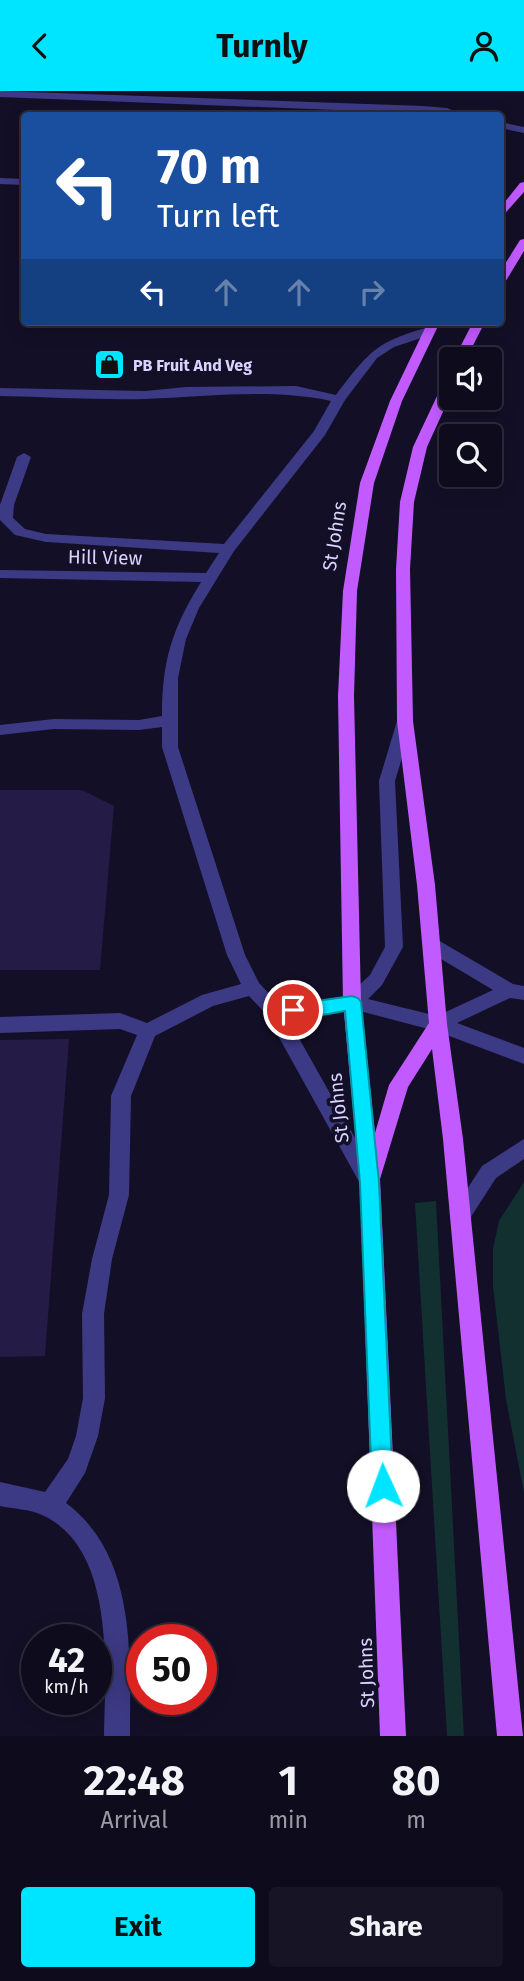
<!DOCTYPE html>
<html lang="en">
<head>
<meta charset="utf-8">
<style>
  :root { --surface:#0e0b1c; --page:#171425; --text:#f1f3f6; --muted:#9b9ba3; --line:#2e2b3b; --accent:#00e5ff }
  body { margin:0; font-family:"Fira Sans",sans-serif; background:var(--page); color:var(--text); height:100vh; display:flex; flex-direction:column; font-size:26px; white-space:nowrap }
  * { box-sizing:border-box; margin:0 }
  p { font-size:23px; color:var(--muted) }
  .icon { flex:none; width:38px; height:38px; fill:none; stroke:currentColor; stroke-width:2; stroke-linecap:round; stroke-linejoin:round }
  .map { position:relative; height:1645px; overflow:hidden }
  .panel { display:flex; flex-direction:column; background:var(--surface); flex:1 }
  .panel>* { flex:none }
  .hud { position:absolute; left:21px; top:21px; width:483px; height:214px; border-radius:7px; box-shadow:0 4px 18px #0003,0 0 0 2px var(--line); background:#1a4fa0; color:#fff; overflow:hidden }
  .controls { position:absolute; left:439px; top:256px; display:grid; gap:14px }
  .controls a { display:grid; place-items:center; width:63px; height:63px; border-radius:7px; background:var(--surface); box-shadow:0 4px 18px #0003,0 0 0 2px var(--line); font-size:35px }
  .speed { position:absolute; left:21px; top:1533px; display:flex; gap:14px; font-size:35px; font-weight:700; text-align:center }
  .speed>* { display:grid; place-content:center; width:91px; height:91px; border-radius:50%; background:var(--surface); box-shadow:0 4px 18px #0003,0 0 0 2px var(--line); line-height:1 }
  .speed small { font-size:18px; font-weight:400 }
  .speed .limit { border:10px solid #d22; background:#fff; color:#111 }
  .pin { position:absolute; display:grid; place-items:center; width:60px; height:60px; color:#fff; margin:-30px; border:4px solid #fff; border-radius:50%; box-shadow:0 2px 7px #0007 }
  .me { position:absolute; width:77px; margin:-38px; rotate:358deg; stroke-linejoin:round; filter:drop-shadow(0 0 5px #0008) }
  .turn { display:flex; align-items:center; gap:24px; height:147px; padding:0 21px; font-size:32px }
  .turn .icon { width:91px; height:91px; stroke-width:2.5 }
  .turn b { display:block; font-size:49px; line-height:60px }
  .lanes { display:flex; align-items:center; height:66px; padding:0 21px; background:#0003; justify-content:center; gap:35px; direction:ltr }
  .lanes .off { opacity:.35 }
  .eta { display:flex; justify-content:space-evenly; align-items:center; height:119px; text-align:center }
  .eta b { font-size:42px; font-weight:700; line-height:49px }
  .action { display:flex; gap:14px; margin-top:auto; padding:14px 21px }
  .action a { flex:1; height:80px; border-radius:7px; background:var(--accent); color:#111; font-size:28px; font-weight:700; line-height:80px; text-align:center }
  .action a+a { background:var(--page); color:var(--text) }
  header { display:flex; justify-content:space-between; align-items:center; height:91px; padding:0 21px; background:var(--accent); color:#111; font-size:32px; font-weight:700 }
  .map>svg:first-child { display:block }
  .green { fill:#12302f }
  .building { fill:#241b47 }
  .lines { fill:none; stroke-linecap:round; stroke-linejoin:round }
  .minor { fill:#3d3a85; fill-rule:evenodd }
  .major { fill:#c25bff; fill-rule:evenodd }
  .route { fill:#00e5ff; stroke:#0095a6; stroke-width:2 }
  .labels { text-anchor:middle; stroke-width:7; stroke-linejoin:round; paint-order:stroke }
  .far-poi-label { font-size:16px; font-weight:bold; fill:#d9d4ff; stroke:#130f26; text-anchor:start }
  .street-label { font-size:19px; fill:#d9d4ff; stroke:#130f26 }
</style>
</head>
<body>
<header><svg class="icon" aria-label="back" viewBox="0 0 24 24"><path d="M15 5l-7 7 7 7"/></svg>Turnly<svg class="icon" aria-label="person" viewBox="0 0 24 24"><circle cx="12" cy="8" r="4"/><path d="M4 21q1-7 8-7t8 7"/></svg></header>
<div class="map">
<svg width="524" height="1645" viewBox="0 0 524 1645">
  <rect width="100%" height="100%" fill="#130f26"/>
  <!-- green -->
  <path class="green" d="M 524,1091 L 524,1402 L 506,1308 L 493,1195 L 493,1158 L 499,1130 Z
    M 436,1110 L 464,1645 L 447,1645 L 415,1112 Z"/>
  <!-- building -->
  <path class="building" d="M 0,699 L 82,699 L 114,715 L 100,879 L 0,879 Z
    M 69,948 L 45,1265 L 0,1266 L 0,949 Z"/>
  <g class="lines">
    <!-- minor -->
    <path class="minor" d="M 0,0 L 423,15 L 447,17 L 463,24 L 0,6 Z
      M 500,31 L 524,36 L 524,42 L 500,37 Z
      M 0,87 L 24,88 L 24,94 L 0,93 Z
      M 429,236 L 433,237 L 433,243 L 394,256 L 377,267 L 345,309 L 325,344 L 234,460 L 199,517 L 186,548 L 178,587 L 178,656 L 245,864 L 259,892 L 277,911 L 314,912 L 347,905 L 370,884 L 385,856 L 379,690 L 397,630 L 405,625 L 411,626 L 413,630 L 395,690 L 403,856 L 382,894 L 368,908 L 437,925 L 493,899 L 426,859 L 423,854 L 426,849 L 438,849 L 513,893 L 524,895 L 524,909 L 510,907 L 457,932 L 524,957 L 524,973 L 436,940 L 352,918 L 314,926 L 287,926 L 376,1084 L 379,1090 L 376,1096 L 369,1099 L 362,1096 L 266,923 L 249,905 L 213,915 L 155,945 L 131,1005 L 129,1104 L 112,1168 L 104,1223 L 105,1307 L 98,1345 L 85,1382 L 66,1412 C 137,1465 130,1565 130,1645 L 104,1645 C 105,1579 116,1457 42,1424 C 30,1418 13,1418 0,1415 L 0,1391 L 45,1401 L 68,1368 L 76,1345 L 83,1307 L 82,1223 L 92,1168 L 109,1104 L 111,1005 L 137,944 L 120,938 L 0,942 L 0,926 L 120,922 L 147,932 L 202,904 L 241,893 L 227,864 L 162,656 L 162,636 L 139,639 L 54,638 L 0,644 L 0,634 L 54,628 L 139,629 L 162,625 C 162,570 172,538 201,491 L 0,487 L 0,479 L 206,482 L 219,462 L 46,451 L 15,444 L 0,429 L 0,414 L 17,366 L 24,362 L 31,366 L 14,414 L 13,427 L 25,438 L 46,443 L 224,453 L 314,340 L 331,310 C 269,297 207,306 145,308 C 97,309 48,306 0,305 L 0,297 L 145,300 L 186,296 L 296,295 L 336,304 C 369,261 375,251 429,236 Z
      M 524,1048 L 524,1068 L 496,1087 L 467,1132 L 460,1135 L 453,1132 L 450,1126 L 453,1120 L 482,1075 Z"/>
    <!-- major -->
    <path class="major" d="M 524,91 L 524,101 L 500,128 L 500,117 L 520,92 Z
      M 524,148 L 524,160 L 504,193 L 500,194 L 500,181 L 520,149 Z
      M 428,231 L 440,231 L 402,310 L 374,392 L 357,500 L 354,605 L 361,911 L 375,1042 L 389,994 L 429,932 L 417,794 L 397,630 L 396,478 L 400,411 L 413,356 L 446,286 L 452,282 L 452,301 L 427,356 L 414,411 L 410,478 L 413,630 L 435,794 L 447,933 L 463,1048 L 523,1645 L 497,1645 L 443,1048 L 432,958 L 408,996 L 380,1088 L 406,1645 L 380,1645 L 360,1092 L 343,911 L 338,605 L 343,500 L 360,392 L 390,310 Z
      M 473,231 L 485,231 L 466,268 L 454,268 Z"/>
  </g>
  <!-- route -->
  <path class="route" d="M 352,905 L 358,907 L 361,911 L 379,1092 L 393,1395 L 390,1402 L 383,1406 L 375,1402 L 372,1395 L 360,1092 L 345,920 C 326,923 306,929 288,923 L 285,919 L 288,914 Z"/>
  <!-- icons -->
  <defs>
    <symbol id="shop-square" viewBox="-11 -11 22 22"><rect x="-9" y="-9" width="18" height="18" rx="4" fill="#00e5ff" stroke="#130f26"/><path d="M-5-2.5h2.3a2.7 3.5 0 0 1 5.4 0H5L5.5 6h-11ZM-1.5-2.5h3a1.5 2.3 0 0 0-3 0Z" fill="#111"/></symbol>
  </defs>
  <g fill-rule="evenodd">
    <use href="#shop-square" x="92" y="256" width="35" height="35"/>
  </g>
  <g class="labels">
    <!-- far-poi labels -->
    <g class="far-poi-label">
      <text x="133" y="280">PB Fruit And Veg</text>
    </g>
    <!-- street labels -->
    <g class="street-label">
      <text transform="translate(334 445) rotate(-81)" y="7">St Johns</text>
      <text transform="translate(105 466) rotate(1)" y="7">Hill View</text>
      <text transform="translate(338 1017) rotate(-96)" y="7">St Johns</text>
      <text transform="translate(366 1582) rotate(-92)" y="7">St Johns</text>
    </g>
  </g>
</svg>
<div class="controls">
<a><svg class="icon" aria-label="sound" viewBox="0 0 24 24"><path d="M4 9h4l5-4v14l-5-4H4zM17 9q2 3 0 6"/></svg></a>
<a><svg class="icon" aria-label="search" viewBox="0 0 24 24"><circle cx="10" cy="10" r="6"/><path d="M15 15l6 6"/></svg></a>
</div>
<div class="speed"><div>42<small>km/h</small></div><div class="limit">50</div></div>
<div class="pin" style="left:293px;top:919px;background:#d93025"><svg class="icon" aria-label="arrive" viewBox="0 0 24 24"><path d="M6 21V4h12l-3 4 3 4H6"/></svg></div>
<svg class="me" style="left:383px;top:1395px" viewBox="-20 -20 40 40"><circle r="19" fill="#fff"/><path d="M0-13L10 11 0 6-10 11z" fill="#00e5ff"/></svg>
<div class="hud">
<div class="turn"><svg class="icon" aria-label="left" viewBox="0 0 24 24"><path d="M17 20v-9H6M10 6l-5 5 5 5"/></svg><div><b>70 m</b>Turn left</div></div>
<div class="lanes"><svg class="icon" aria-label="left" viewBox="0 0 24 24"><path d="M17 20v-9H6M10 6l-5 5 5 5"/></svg><svg class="icon off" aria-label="ahead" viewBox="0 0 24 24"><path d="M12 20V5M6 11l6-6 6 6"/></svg><svg class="icon off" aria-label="ahead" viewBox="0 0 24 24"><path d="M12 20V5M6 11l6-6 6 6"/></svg><svg class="icon off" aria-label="right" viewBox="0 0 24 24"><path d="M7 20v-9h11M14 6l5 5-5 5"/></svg></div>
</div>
</div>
<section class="panel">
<div class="eta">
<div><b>22:48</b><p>Arrival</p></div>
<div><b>1</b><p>min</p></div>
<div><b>80</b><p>m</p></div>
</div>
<div class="action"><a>Exit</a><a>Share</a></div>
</section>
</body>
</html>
